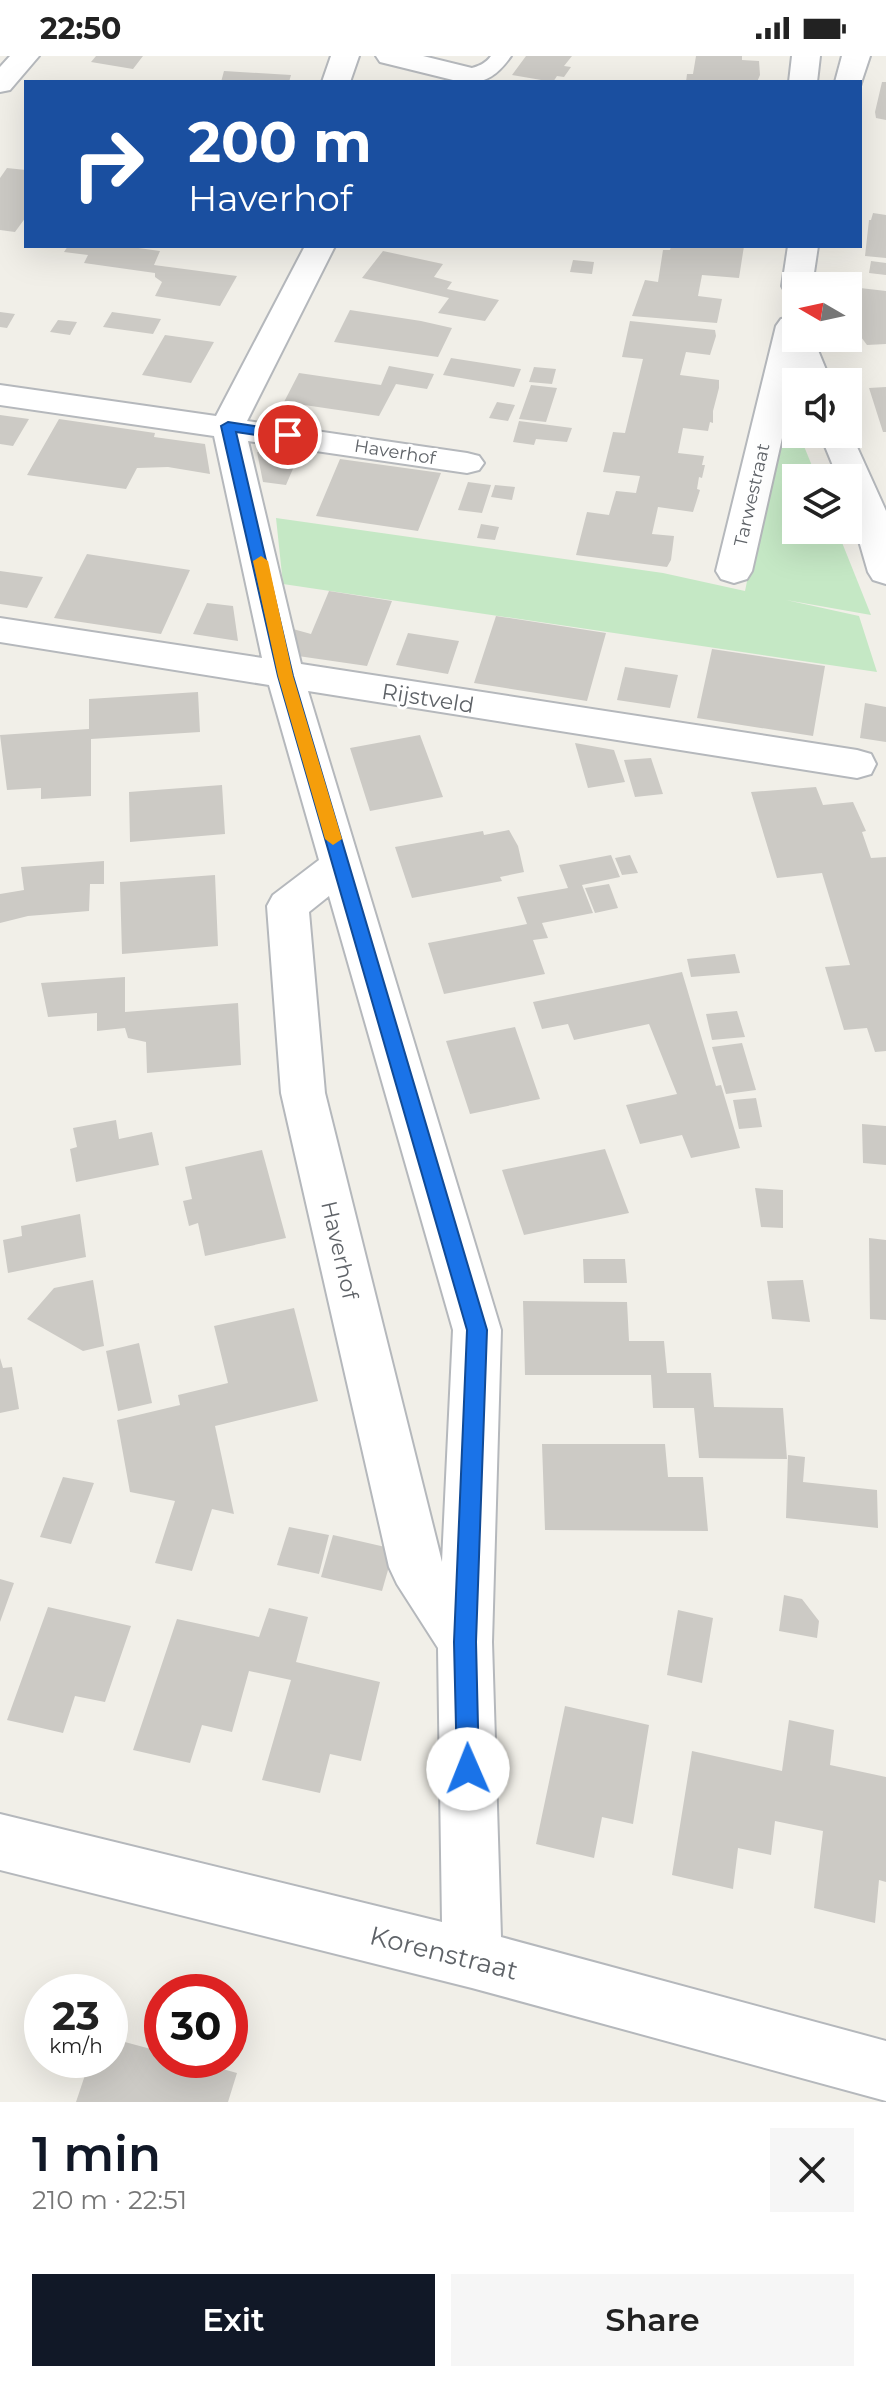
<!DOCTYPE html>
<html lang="en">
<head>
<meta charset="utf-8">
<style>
  :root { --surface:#fff; --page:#f6f6f6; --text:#222; --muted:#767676; --accent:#111827 }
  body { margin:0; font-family:Montserrat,sans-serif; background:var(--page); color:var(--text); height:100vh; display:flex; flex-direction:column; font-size:30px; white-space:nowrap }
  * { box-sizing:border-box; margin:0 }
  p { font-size:26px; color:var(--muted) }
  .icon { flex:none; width:44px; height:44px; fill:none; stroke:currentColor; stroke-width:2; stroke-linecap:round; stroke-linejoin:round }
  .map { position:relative; height:2046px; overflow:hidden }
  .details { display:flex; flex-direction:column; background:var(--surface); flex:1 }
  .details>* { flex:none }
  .banner { position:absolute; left:24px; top:24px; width:838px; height:168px; border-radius:0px; box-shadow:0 8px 32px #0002; background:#1a4fa0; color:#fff; overflow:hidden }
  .needle { width:52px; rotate:279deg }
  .fabs { position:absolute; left:782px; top:216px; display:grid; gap:16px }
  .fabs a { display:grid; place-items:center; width:80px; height:80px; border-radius:0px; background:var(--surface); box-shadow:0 8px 32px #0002; font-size:40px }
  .speed { position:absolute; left:24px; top:1918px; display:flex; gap:16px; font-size:40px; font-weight:700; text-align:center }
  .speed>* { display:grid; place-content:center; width:104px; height:104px; border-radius:50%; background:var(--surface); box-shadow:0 8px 32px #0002; line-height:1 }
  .speed small { font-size:20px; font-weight:400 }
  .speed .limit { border:12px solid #d22; background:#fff; color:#111 }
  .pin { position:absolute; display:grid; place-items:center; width:68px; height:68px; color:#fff; margin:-34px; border:4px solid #fff; border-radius:50%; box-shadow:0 2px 8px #0007 }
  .me { position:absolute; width:88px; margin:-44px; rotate:359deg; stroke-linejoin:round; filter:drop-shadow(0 0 6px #0008) }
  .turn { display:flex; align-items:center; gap:28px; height:168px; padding:0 32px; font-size:36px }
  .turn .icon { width:104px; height:104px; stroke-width:2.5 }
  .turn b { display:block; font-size:56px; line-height:68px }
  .round { display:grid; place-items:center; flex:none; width:84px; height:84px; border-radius:0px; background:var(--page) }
  .headline { display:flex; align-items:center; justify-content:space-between; height:136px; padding:0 32px }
  h1 { font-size:48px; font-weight:600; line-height:60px; color:var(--accent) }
  .primary-button { display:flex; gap:16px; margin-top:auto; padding:16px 32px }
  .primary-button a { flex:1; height:92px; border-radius:0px; background:var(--accent); color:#fff; font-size:32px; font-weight:600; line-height:92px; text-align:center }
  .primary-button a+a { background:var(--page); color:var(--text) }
  .status { display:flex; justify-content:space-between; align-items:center; height:56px; padding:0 40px; background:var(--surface); direction:ltr }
  .status svg { height:22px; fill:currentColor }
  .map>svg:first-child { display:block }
  .green { fill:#c5e8c5 }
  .building { fill:#cccac5 }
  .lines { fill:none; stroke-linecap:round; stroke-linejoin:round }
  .lane-casing { stroke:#b5b8bc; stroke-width:4 }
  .street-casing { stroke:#b5b8bc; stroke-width:4 }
  .lane { fill:#fff; fill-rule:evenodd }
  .street { fill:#fff; fill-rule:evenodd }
  .route { fill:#1a73e8; stroke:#114b97; stroke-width:2 }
  .slow { fill:#f59e0b }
  .labels { text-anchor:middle; stroke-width:6; stroke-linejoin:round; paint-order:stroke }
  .far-street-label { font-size:18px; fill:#5f6368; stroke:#fff }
  .street-label { font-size:22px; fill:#5f6368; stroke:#fff }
  .near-street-label { font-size:26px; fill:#5f6368; stroke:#fff }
</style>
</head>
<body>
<div class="status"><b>22:50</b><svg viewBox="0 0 49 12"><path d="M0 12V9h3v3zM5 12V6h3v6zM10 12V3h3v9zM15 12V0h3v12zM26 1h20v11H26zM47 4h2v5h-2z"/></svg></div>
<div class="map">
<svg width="886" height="2046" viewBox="0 0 886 2046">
  <rect width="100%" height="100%" fill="#f1efe8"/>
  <!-- green -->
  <path class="green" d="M 785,343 L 796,378 L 799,378 L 817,422 L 796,422 L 796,474 L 837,474 L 871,559 L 786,544 L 859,560 L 877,616 L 283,528 L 276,462 L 663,517 L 745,535 Z"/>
  <!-- building -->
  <path class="building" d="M 96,0 L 143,0 L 133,13 L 91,6 Z
    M 526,0 L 572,0 L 564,10 L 571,11 L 564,21 L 557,20 L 553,26 L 512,19 Z
    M 696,0 L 742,0 L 742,4 L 759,5 L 760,19 L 757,26 L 686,26 L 687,18 L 693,18 Z
    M 224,15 L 291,19 L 289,26 L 221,26 Z
    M 882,26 L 886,26 L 886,64 L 876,62 L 875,56 Z
    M 7,112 L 26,114 L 26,161 L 15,176 L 0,174 L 0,122 Z
    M 873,157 L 886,159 L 886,202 L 865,200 L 869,164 L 871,164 Z
    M 68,190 L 124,190 L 160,195 L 154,209 L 237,220 L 220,250 L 155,240 L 162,226 L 155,221 L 155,217 L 84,207 L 88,199 L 64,196 Z
    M 671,190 L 744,190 L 739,222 L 702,219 L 698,240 L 722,243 L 717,267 L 632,260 L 645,224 L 658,226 L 663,194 L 670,194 Z
    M 383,195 L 443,208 L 434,221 L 452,226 L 447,233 L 499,244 L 485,265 L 438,257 L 449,242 L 362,222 Z
    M 573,204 L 594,206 L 592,218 L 570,216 Z
    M 871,205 L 886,207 L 886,219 L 869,217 Z
    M 860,232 L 886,235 L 886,288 L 867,289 L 861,281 L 855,260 L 857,250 L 854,250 Z
    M 350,254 L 421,265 L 452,272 L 438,301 L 334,286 Z
    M 0,256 L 15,258 L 7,272 L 0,271 Z
    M 112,256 L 161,263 L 153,278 L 103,271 Z
    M 58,264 L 77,266 L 70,279 L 50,276 Z
    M 630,265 L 715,274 L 716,280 L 710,299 L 686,296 L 680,319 L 719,324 L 719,332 L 713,355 L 713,367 L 710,366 L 708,375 L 683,372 L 678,397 L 704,400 L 702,409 L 705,409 L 702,422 L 699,421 L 697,433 L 700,434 L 693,456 L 658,451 L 652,478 L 674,480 L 671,504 L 667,511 L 576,499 L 587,456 L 609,459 L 616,435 L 636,437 L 640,420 L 603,416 L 613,376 L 625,377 L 643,303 L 622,301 Z
    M 165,279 L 214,286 L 191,327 L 142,319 Z
    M 451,302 L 521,313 L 514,331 L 443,319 Z
    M 389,310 L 434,318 L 427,333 L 396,328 L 379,360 L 284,346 L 299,317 L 381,329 Z
    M 534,311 L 556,313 L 552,328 L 529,326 Z
    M 531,329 L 557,332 L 546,366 L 519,363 Z
    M 886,331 L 886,376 L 883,376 L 869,332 Z
    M 497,346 L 515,349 L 508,365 L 489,362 Z
    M 0,359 L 29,363 L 13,390 L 0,388 Z
    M 59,363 L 155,377 L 154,381 L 205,388 L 210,418 L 168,411 L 137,412 L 126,433 L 27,419 Z
    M 519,365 L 572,372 L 567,386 L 536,383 L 534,389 L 513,386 Z
    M 257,396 L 298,401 L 286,429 L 263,426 Z
    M 340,403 L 441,417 L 418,475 L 316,460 Z
    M 468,426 L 491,429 L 482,457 L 458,454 Z
    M 495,429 L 515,431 L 512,444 L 491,441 Z
    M 481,468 L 499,471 L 495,484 L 477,482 Z
    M 87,498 L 190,514 L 161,578 L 54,562 Z
    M 0,515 L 43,521 L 27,552 L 0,548 Z
    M 329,535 L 392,545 L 367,610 L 298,600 L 293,573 L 311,578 Z
    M 207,547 L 233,550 L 238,585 L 193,578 Z
    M 496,560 L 606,577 L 587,645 L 474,627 Z
    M 408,577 L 459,585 L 448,618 L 396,609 Z
    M 712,593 L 825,610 L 813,680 L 697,662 Z
    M 625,611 L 678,619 L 670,652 L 617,644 Z
    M 198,636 L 200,676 L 91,683 L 91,740 L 41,743 L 41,732 L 7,734 L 0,679 L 89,673 L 89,643 Z
    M 865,647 L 886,651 L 886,686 L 860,682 Z
    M 420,679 L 443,741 L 370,755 L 350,692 Z
    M 575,687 L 614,694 L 625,726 L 588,732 Z
    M 651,702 L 663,738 L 635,741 L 624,704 Z
    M 222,729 L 225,778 L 130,786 L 129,736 Z
    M 816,731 L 823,749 L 853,746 L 866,775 L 862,776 L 871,802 L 886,801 L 886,995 L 875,996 L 867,972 L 844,974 L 825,911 L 850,909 L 822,817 L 777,822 L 751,736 Z
    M 509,774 L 518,790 L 524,816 L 500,821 L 502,825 L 412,842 L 395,791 L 483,775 L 484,779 Z
    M 611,799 L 620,821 L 582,829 L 593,857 L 542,867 L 548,882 L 533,884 L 545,918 L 444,938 L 428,887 L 527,868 L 517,841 L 568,832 L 559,809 Z
    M 630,799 L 638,817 L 622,819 L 615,802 Z
    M 104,805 L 104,828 L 90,828 L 89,855 L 28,860 L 0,867 L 0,838 L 24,834 L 21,811 Z
    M 215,819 L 218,890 L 122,898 L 120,826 Z
    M 609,828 L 618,852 L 595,857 L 585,832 Z
    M 735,898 L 740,917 L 691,921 L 687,903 Z
    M 682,916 L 716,1030 L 721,1029 L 740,1092 L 691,1102 L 682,1079 L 640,1088 L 626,1049 L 677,1038 L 649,968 L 574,984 L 568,968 L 542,973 L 533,946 Z
    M 125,921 L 125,956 L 238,947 L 241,1009 L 147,1017 L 146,986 L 128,982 L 125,972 L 97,975 L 97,957 L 48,961 L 41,927 Z
    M 737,955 L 745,981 L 712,984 L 706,958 Z
    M 515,971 L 540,1043 L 470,1058 L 446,985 Z
    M 742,987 L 756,1034 L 726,1038 L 712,991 Z
    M 756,1042 L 762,1071 L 739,1073 L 733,1044 Z
    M 116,1064 L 119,1083 L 152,1076 L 159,1109 L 76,1126 L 70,1093 L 77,1091 L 73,1072 Z
    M 862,1068 L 886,1070 L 886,1109 L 863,1107 Z
    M 605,1093 L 629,1157 L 524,1179 L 502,1114 Z
    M 262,1094 L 286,1182 L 205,1200 L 198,1167 L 189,1170 L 183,1145 L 192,1143 L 185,1111 Z
    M 755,1132 L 783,1134 L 783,1172 L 761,1171 Z
    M 80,1158 L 86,1201 L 8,1217 L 3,1184 L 22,1180 L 21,1170 Z
    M 869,1182 L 886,1184 L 886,1264 L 870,1263 Z
    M 583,1203 L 625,1203 L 627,1227 L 584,1227 Z
    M 93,1224 L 104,1290 L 83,1295 L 27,1263 L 54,1232 Z
    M 803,1224 L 810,1266 L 772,1263 L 767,1225 Z
    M 523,1245 L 627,1246 L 629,1285 L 664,1285 L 667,1317 L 711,1317 L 714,1351 L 783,1352 L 787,1403 L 699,1402 L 694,1352 L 653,1352 L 651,1319 L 525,1319 Z
    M 294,1252 L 318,1345 L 215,1370 L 234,1458 L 212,1453 L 192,1515 L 155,1507 L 175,1445 L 130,1436 L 117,1364 L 180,1349 L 178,1339 L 228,1327 L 214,1270 Z
    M 139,1287 L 152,1347 L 118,1355 L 106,1295 Z
    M 0,1302 L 3,1312 L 12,1311 L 19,1353 L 0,1357 Z
    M 542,1388 L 665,1388 L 668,1421 L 703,1421 L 708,1475 L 545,1474 Z
    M 788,1399 L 805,1401 L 803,1426 L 877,1434 L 878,1472 L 786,1462 Z
    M 63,1421 L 94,1427 L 71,1488 L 40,1481 Z
    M 289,1471 L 329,1479 L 319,1518 L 277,1509 Z
    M 333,1479 L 394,1493 L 382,1535 L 321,1521 Z
    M 0,1523 L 14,1527 L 0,1566 Z
    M 784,1539 L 802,1543 L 819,1565 L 817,1582 L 779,1575 Z
    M 48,1551 L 131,1570 L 105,1646 L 75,1640 L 63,1677 L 7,1664 Z
    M 269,1552 L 308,1561 L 296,1606 L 380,1626 L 361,1705 L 330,1698 L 320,1737 L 262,1724 L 291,1624 L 249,1615 L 232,1676 L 202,1669 L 190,1707 L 133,1694 L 177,1563 L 259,1581 Z
    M 678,1554 L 713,1562 L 702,1627 L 667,1619 Z
    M 565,1650 L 649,1669 L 633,1768 L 602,1761 L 594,1802 L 536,1788 Z
    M 789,1664 L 834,1674 L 830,1709 L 886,1721 L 886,1826 L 879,1824 L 875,1867 L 814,1852 L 823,1775 L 775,1765 L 771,1799 L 738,1792 L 733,1833 L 672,1819 L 692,1695 L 782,1715 Z
    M 110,1982 L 162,1996 L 162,2004 L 190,2004 L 237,2017 L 228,2046 L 76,2046 L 90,2004 L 110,2004 Z"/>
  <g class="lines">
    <defs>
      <path id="lane" d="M 491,0 L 511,0 C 499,17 485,30 463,24 L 460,20 C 468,9 481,14 491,0 Z"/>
      <path id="street" d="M 10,0 L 39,0 L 10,34 L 0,36 L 0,11 Z
        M 331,0 L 359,0 L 350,26 L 322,26 Z
        M 376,0 L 423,0 L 480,14 L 484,20 L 480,26 L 451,26 L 453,24 L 380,6 Z
        M 792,0 L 820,0 L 817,26 L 789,26 Z
        M 842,0 L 870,0 L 860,30 L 860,26 L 835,26 Z
        M 305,190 L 335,190 L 247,365 L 467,397 L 479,400 L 484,407 L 479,414 L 467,417 L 248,385 L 301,608 L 857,694 L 871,698 L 876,708 L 871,718 L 857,722 L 308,635 L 501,1274 L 492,1586 L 501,1881 L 886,1985 L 886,2045 L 472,1932 L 0,1814 L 0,1758 L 442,1866 L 438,1592 L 397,1528 L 389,1511 L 281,1037 L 267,850 L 273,839 L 319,804 L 269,629 L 0,586 L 0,562 L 262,602 L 214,380 L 0,349 L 0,329 L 216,360 ZM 329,840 L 453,1274 L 442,1506 L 325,1037 L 309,856 Z
        M 788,190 L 818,190 L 812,230 L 796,230 L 796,239 L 786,237 L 782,230 Z
        M 792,261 L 796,262 L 796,282 L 813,282 L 831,326 L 799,326 L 796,320 L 752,515 L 747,523 L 734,527 L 721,523 L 716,515 L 776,270 L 781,263 Z
        M 848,371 L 886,455 L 886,528 L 873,524 L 868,516 L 848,447 L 848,422 L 838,422 L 820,378 L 848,378 Z"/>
    </defs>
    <!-- lane casing -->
    <use href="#lane" class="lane-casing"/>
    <!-- street casing -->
    <use href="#street" class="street-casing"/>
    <!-- lane -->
    <use href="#lane" class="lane"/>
    <!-- street -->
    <use href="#street" class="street"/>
  </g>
  <!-- route -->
  <path class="route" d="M 228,366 L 288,375 L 295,379 L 288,384 L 236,376 L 293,620 L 487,1274 L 476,1586 L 479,1713 L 476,1721 L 468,1724 L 460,1721 L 457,1713 L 454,1586 L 467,1274 L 278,620 L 221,370 Z"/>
  <!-- slow -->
  <path class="slow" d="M 261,500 L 268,505 L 293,620 L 342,783 L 333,789 L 325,783 L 278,620 L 253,505 Z"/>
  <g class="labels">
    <!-- far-street labels -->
    <g class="far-street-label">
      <text transform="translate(395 396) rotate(9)" y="6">Haverhof</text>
      <text transform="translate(752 439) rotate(-77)" y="6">Tarwestraat</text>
    </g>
    <!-- street labels -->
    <g class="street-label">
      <text transform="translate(428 642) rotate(9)" y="8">Rijstveld</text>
      <text transform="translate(340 1194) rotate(77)" y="8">Haverhof</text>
    </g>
    <!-- near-street labels -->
    <g class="near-street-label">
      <text transform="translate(444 1897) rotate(14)" y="9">Korenstraat</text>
    </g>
  </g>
</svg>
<div class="fabs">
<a><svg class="needle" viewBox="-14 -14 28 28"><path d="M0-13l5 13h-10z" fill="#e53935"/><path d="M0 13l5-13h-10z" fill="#767676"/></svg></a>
<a><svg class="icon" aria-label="sound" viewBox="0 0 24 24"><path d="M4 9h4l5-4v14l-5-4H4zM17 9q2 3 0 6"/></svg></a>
<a><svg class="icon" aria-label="layers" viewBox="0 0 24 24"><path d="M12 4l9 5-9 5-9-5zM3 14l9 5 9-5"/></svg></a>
</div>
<div class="speed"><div>23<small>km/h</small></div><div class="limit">30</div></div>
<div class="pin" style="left:288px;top:379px;background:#d93025"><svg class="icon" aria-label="arrive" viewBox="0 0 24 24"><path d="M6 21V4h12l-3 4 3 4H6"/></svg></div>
<svg class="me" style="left:468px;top:1713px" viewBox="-20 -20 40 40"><circle r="19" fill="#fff"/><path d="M0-13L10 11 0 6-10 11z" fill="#1a73e8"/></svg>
<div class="banner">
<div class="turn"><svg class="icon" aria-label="right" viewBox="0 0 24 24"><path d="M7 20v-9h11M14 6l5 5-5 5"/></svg><div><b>200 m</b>Haverhof</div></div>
</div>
</div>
<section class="details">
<div class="headline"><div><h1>1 min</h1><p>210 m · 22:51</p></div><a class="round"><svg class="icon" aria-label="close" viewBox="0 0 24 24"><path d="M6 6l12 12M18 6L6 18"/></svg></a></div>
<div class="primary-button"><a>Exit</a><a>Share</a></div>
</section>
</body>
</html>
